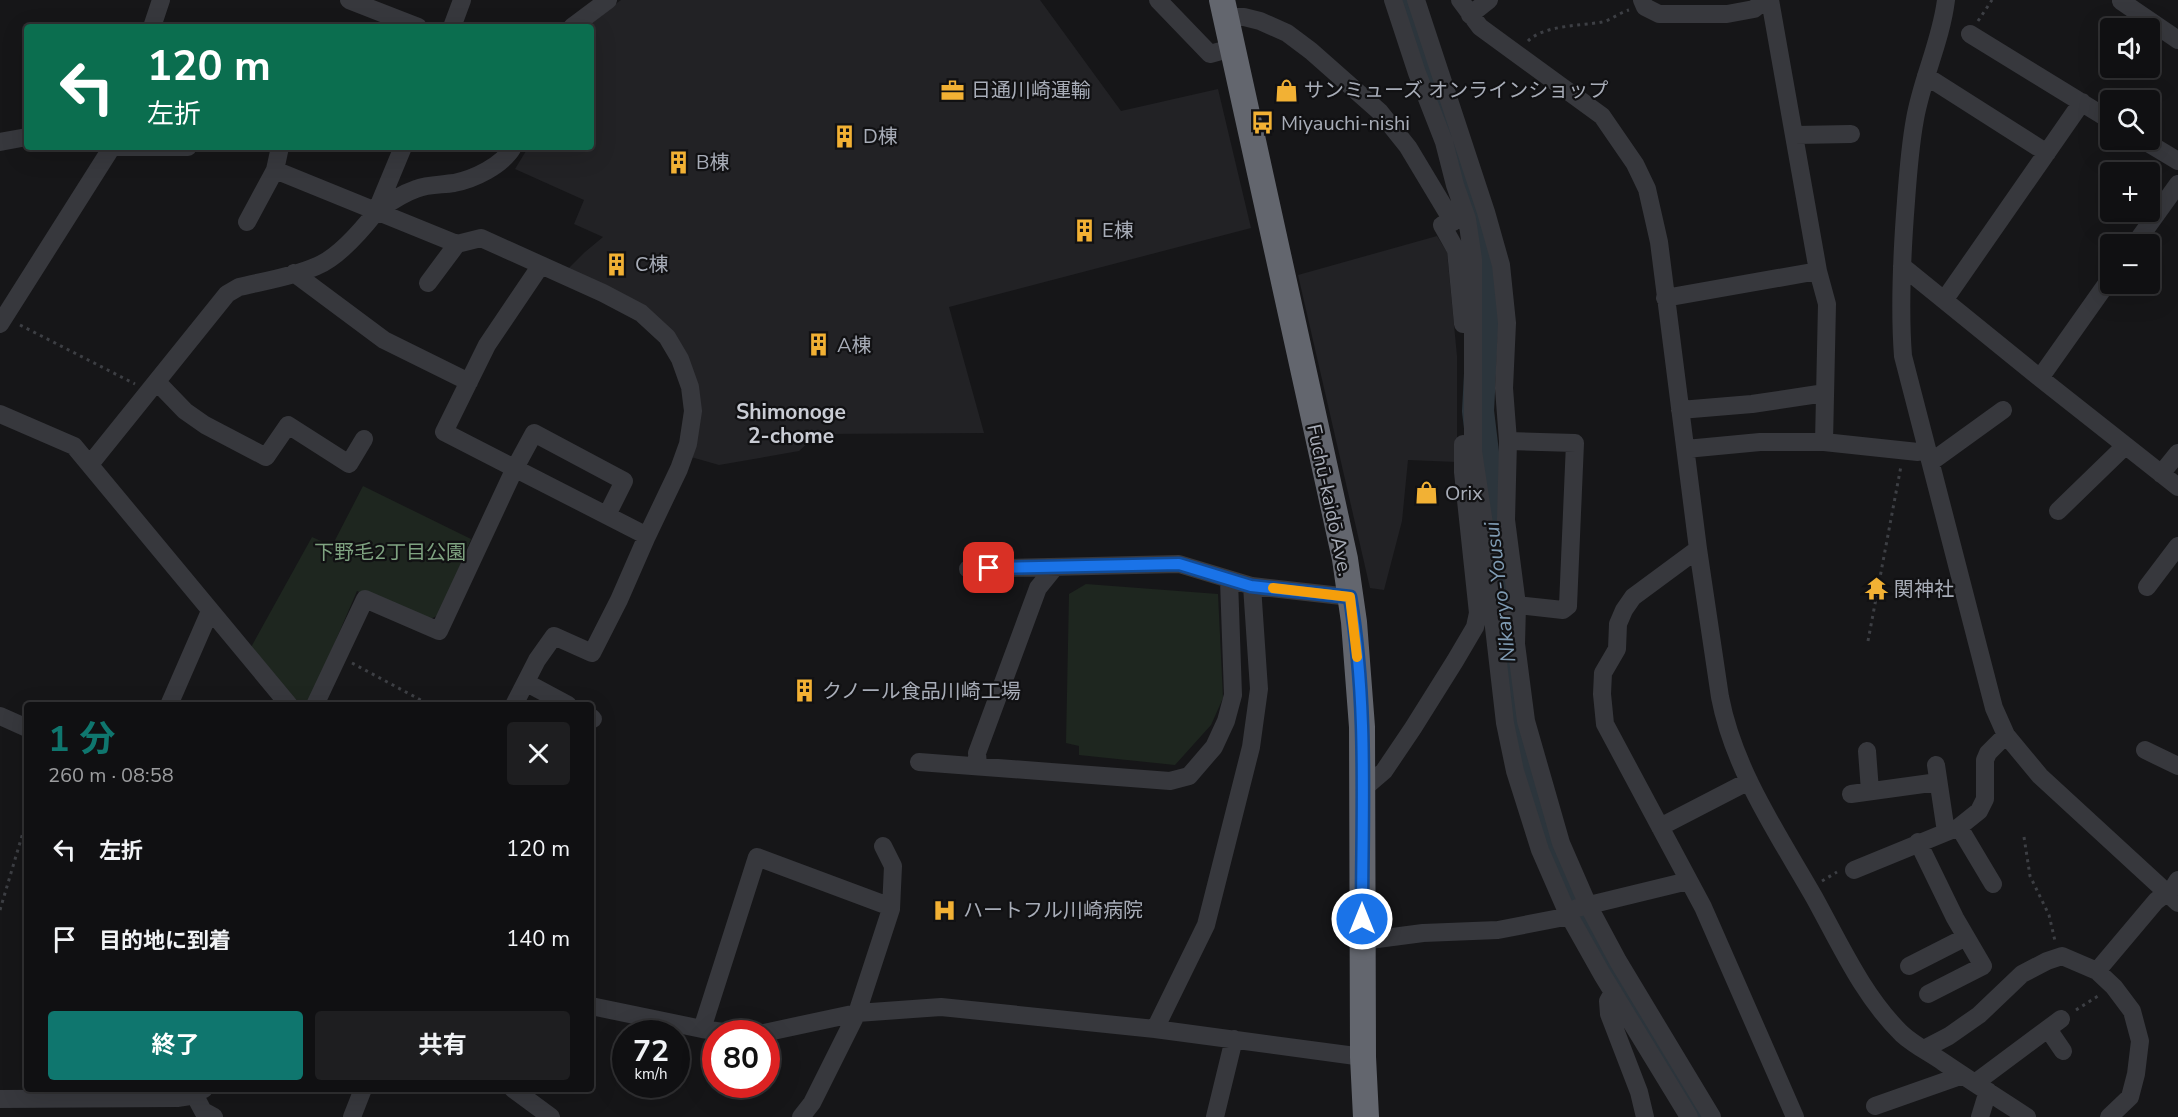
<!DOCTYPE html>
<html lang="ja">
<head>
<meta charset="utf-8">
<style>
  :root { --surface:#101012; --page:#1e1e20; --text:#f1f3f6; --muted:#9c9d9f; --line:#303032; --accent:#0f766e }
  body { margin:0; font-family:"Nunito Sans","Noto Sans JP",sans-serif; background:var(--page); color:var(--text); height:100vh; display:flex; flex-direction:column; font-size:22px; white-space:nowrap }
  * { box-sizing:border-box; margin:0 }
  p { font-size:20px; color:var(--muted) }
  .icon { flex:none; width:33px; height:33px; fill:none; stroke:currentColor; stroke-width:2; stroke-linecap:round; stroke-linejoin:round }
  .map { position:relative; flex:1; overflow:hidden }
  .sheet { position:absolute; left:24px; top:702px; width:570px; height:390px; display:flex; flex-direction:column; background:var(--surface); border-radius:6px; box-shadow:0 6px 24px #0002,0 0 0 2px var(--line) }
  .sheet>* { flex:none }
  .banner { position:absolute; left:24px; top:24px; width:570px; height:126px; border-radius:6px; box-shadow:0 6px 24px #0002,0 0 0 2px var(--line); background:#0b6e4f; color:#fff; overflow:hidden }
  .controls { position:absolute; left:2100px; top:18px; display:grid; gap:12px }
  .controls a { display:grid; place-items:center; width:60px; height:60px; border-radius:6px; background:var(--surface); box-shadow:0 6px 24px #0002,0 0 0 2px var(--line); font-size:30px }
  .speed { position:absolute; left:612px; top:1020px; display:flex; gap:12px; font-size:30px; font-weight:700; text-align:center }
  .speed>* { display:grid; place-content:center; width:78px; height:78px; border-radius:50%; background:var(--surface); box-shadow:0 6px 24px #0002,0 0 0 2px var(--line); line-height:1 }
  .speed small { font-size:15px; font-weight:400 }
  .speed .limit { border:9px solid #d22; background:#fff; color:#111 }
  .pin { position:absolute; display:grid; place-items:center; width:51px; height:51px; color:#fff; margin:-26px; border-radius:12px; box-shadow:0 3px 9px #0006 }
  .me { position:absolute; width:66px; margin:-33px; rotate:0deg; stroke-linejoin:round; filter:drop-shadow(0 0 4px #0008) }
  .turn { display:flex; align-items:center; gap:21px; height:126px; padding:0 24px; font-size:27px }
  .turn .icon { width:78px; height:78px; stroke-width:2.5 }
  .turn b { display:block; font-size:42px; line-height:51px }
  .round { display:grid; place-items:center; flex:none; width:63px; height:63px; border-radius:6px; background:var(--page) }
  .headline { display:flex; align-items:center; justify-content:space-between; height:102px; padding:0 24px }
  h1 { font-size:36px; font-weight:700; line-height:45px; color:var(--accent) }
  .cta { display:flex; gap:12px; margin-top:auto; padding:12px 24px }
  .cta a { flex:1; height:69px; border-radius:6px; background:var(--accent); color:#fff; font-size:24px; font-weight:700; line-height:69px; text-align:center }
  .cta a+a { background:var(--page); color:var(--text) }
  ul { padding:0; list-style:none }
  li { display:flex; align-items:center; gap:18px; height:90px; padding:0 24px }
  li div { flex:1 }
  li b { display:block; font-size:22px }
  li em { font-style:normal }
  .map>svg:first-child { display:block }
  .built { fill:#222225 }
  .green { fill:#1e261f }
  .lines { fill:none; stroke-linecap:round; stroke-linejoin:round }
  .river { stroke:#2c353c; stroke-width:32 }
  .path { stroke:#3d3f44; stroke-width:3; stroke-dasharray:3 4.5; stroke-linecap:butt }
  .minor { stroke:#37383d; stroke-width:18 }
  .highway { stroke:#63666e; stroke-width:26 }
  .route-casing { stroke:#114b97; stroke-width:15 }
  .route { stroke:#1a73e8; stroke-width:10 }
  .slow { stroke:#f59e0b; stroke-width:10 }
  .labels { text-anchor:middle; stroke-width:4.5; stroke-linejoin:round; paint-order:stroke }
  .poi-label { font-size:20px; fill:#a8adb8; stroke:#111113; text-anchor:start }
  .street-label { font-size:20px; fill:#a8adb8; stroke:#111113 }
  .park-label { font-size:20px; fill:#7fa381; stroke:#111113 }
  .neighbourhood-label { font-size:21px; font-weight:bold; fill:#c9ccd4; stroke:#111113 }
  .water-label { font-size:21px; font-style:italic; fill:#7f9bb3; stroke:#111113 }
</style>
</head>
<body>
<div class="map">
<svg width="2178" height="1117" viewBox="0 0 2178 1117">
  <rect width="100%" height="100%" fill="#161618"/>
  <!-- built -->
  <path class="built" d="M 621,0 L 1040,0 L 1121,111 L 1218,89 L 1251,228 L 949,307 L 984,433 L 818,434 L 799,451 L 719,465 L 691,457 L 678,339 L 567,270 L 585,252 L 603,237 L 574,224 L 584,200 L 515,169 L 526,151 L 524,147 L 591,147 L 591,27 L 584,27 Z
    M 1437,236 L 1447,252 L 1457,356 L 1457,462 L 1408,460 L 1402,521 L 1384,590 L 1370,588 L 1298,275 Z"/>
  <!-- green -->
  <path class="green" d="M 363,486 L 471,539 L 439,615 L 426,621 L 357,591 L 308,705 L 295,705 L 250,649 L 312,537 L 332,546 Z
    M 1086,584 L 1218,594 L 1223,698 L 1211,725 L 1175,765 L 1079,755 L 1079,746 L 1066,743 L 1069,594 Z"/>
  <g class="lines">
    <!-- river -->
    <path class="river" d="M 1407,0 L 1485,243 L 1488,275 L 1483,317 L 1478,411 L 1517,734 L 1550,848 L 1573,901 L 1603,954 L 1702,1117"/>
    <!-- path -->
    <path class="path" d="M 1978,21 L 1992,0
      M 1528,41 C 1544,25 1580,26 1602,22 C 1611,20 1619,13 1629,10
      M 20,325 L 135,384
      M 1868,641 L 1901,466
      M 352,663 L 430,705
      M 2024,837 L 2030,876 L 2049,915 L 2055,941
      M 1822,881 L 1837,872
      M 0,910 L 27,819
      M 2076,1010 L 2098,996"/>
    <!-- minor -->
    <path class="minor" d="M 349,0 L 418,27
      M 1158,0 L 1210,54 L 1232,48
      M 1393,0 L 1417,73 L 1444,142 L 1455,185 L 1467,219 L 1473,259 L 1473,451 L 1488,550 L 1492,610 L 1505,723 L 1515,771 L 1540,850 L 1567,912 L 1603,976 L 1689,1117
      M 1416,0 L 1486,212 L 1501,265 L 1507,323 L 1504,388 L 1508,441 L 1506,520 L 1517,605 L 1516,644 L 1526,721 L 1561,843 L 1588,905 L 1618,961 L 1712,1117
      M 1460,0 L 1480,27 L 1602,116 L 1635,164 L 1647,189 L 1659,242 L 1698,549 L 1720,697 C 1734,770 1778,834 1814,897 C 1840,944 1863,996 1902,1034 C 1914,1045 1930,1053 1943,1062 C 1971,1081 1999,1099 2027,1117
      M 1642,0 L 1645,7 L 1659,14 L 1727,14 L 1754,9 L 1765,0
      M 1770,0 L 1818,271 L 1827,304 L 1824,442 L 1918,452 L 1927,449
      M 1946,0 C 1941,41 1922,79 1915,119 C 1910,146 1908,173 1906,201 C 1902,252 1899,304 1903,356 L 1994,708 L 2006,735 L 2040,776 L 2178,903
      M 2121,1 L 2178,40
      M 1470,15 L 1489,0
      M 1225,17 L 1244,17 L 1260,21 L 1287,33 L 1311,51 L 1380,112 L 1408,147 L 1453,222
      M 152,27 L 161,0
      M 452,27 L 462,0
      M 572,27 L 608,0
      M 1970,34 L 2110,120
      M 1926,76 L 2047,153
      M 1795,135 L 1851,134
      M 2143,140 L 2178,161
      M 0,142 L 27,137
      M 115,147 L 188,147
      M 280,147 L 275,170 L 457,244 L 481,238 L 603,293 L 641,313 L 667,337 L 680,359 L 690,387 L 693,411 L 688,444 L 679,469 L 647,536 L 619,600 L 592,653 L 554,636 L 537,660 L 514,705
      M 376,212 C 389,203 401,194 416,189 C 428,184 442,185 454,183 C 474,179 502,166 513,147
      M 247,222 L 275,170
      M 1442,225 L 1456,250 L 1463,324
      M 2135,244 L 2178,184
      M 541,265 L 487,345 L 444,432 L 647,536
      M 1902,266 L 2040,378 L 2178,487
      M 294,273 L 384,340 L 469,382
      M 428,283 L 457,244
      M 1665,298 L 1818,271
      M 1945,299 L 2082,102
      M 0,324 L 112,147
      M 2040,378 L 2110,279
      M 157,382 L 185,411 L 205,425 L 266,457 L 288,425 L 349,464 L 364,439
      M 1680,410 L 1752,404 L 1825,393
      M 0,414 L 74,446 L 289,705
      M 1686,449 L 1760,442 L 1824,442
      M 1931,462 L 2003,410
      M 91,463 L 227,294 L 239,287 C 264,281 292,277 317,266 C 339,257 361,231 376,212 L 403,147
      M 2161,474 L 2178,453
      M 2058,511 L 2125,446
      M 1698,549 L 1633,597 L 1624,610 L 1618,624 L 1617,649 L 1603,673 L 1602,694 L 1605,724 L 1703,907 L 1795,1117
      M 968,569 L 1179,564 L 1252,586 L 1350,597
      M 2147,587 L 2178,546
      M 1507,607 L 1517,605 L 1563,610 L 1568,606 L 1575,443 L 1508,441
      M 527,683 L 568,705
      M 169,705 L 210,611
      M 315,705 L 365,599 L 439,631 L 515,468 L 534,433 L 624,481 L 607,515
      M 0,716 L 27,728
      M 591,717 L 593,719
      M 2145,750 L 2178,766
      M 1867,751 L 1870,791
      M 919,762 L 1170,781 L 1189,776 L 1214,747 L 1226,721 L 1233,695 L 1229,580
      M 1936,765 L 1946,832
      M 978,766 L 977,753 L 1038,588 L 1055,567
      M 1363,789 L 1384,771 L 1413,728 L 1455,661 L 1475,627 L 1478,613 L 1463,472 L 1463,444
      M 1851,794 L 1938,782
      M 1660,827 L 1749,781
      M 1959,827 L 1993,884
      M 1918,842 L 1955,918 L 1983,966 L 1928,994
      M 1854,870 L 1959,827 L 1979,811 L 1985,799 L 1985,760 L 1988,753 L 2006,735
      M 1577,908 L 1688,881
      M 1362,941 L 1423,933 L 1498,930 L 1570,916
      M 1909,966 L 1966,937
      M 2097,971 L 2156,901 L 2173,888 L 2178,880
      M 1613,992 L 1608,1001 L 1609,1014 L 1639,1092 L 1645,1117
      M 591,1006 L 702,1029 L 737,1034
      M 702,1029 L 757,857 L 891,907
      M 1155,1029 L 1206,925 L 1251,747 L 1259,689 L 1252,586
      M 2048,1029 L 2063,1051
      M 759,1034 L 857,1013 L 941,1007 L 1155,1029 L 1363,1057
      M 1924,1049 L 1949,1036 L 1979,1015 L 2022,974 L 2047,961 L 2062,956 L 2097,971 L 2114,987 L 2132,1011 L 2140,1041 L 2136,1074 L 2130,1097 L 2109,1117
      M 1975,1083 L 2061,1019
      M 513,1089 L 551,1117
      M 194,1094 L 203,1111 L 214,1117
      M 0,1099 L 177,1098 L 190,1096 L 204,1089
      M 1875,1106 L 1963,1075
      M 352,1117 L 363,1089
      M 801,1117 L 812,1103 L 857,1013 L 891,909 L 893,866 L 883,846
      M 1215,1117 L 1234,1039
      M 1980,1117 L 1988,1091"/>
    <!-- highway -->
    <path class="highway" d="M 1222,0 L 1345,559 L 1354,622 L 1362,727 L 1363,1057 L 1366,1117"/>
  </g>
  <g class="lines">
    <defs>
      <path id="route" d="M 989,568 L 1179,564 L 1251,586 L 1350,597 C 1368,703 1362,812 1362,919"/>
    </defs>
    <!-- route casing -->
    <use href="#route" class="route-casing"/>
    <!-- route -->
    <use href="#route" class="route"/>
    <!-- slow -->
    <path class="slow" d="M 1273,588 L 1350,597 L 1357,657"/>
  </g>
  <!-- icons -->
  <defs>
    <symbol id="office-bare" viewBox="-9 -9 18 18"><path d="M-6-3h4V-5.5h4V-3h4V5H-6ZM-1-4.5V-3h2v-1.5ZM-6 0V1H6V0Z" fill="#f2b134" stroke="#111113" stroke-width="2.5" paint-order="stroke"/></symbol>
    <symbol id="shop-bare" viewBox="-9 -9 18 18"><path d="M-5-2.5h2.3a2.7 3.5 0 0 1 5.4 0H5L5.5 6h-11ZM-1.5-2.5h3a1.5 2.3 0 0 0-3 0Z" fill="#f2b134" stroke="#111113" stroke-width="2.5" paint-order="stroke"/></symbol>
    <symbol id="bus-bare" viewBox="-9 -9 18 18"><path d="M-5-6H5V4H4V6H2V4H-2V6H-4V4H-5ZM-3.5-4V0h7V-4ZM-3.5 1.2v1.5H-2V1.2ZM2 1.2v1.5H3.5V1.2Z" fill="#f2b134" stroke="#111113" stroke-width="2.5" paint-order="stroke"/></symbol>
    <symbol id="building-bare" viewBox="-9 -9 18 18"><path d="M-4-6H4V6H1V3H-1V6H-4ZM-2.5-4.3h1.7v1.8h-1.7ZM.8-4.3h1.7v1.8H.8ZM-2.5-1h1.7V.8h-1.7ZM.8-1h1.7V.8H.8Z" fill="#f2b134" stroke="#111113" stroke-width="2.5" paint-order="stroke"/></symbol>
    <symbol id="temple-bare" viewBox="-9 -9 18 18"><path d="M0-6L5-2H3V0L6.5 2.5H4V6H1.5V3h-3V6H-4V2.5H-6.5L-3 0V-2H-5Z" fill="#f2b134" stroke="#111113" stroke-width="2.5" paint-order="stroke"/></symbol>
    <symbol id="hospital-bare" viewBox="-9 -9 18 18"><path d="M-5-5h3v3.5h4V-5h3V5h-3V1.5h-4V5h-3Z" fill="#f2b134" stroke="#111113" stroke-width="2.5" paint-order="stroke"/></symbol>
  </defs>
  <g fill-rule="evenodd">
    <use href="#office-bare" x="936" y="74" width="33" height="33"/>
    <use href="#shop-bare" x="1270" y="74" width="33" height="33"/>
    <use href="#bus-bare" x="1246" y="106" width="33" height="33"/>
    <use href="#building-bare" x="828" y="120" width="33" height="33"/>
    <use href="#building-bare" x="662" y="146" width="33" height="33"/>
    <use href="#building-bare" x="1068" y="214" width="33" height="33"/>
    <use href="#building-bare" x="600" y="248" width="33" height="33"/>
    <use href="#building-bare" x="802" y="328" width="33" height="33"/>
    <use href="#shop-bare" x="1410" y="476" width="33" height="33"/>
    <use href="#temple-bare" x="1860" y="572" width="33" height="33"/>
    <use href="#building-bare" x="788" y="674" width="33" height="33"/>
    <use href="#hospital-bare" x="928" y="894" width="33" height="33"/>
  </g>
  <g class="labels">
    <!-- poi labels -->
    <g class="poi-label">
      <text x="971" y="97">日通川崎運輸</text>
      <text x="1304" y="97">サンミューズ オンラインショップ</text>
      <text x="1281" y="130">Miyauchi-nishi</text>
      <text x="863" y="143">D棟</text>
      <text x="696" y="169">B棟</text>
      <text x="1102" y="237">E棟</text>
      <text x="635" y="271">C棟</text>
      <text x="837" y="352">A棟</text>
      <text x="1445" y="500">Orix</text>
      <text x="1894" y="596">関神社</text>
      <text x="822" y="698">クノール食品川崎工場</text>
      <text x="963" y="917">ハートフル川崎病院</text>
    </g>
    <!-- street labels -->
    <g class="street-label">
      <text transform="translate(1330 500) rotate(78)" y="7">Fuchū-kaidō Ave.</text>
    </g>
    <!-- park labels -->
    <g class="park-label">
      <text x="390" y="559">下野毛2丁目公園</text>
    </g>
    <!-- neighbourhood labels -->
    <g class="neighbourhood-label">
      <text x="791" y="419">Shimonoge<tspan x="791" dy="24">2-chome</tspan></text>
    </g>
    <!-- water labels -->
    <g class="water-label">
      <text transform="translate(1500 592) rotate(-97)" y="7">Nikaryo-Yousui</text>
    </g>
  </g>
</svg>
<div class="controls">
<a><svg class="icon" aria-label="sound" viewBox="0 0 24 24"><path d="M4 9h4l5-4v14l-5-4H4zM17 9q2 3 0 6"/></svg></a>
<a><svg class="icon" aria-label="search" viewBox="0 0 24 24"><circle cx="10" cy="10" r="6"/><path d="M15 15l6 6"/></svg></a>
<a>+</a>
<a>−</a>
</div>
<div class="speed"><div>72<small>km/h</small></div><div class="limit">80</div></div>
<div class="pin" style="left:989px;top:568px;background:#d93025"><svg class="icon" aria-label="arrive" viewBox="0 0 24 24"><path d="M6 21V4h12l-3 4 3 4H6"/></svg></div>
<svg class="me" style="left:1362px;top:919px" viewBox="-20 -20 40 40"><circle r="17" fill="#1a73e8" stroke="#fff" stroke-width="3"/><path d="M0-11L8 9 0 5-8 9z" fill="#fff"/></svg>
<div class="banner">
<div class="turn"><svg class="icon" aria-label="left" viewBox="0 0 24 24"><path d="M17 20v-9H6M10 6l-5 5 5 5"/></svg><div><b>120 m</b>左折</div></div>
</div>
<section class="sheet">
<div class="headline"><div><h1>1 分</h1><p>260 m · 08:58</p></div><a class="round"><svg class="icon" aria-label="close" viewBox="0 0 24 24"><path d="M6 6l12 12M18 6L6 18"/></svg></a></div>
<ul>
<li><svg class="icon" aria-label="left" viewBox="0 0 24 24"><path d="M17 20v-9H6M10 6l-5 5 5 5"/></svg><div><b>左折</b></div><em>120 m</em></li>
<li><svg class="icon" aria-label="arrive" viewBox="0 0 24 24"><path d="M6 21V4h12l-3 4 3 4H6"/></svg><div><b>目的地に到着</b></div><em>140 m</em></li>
</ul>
<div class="cta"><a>終了</a><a>共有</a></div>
</section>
</div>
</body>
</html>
